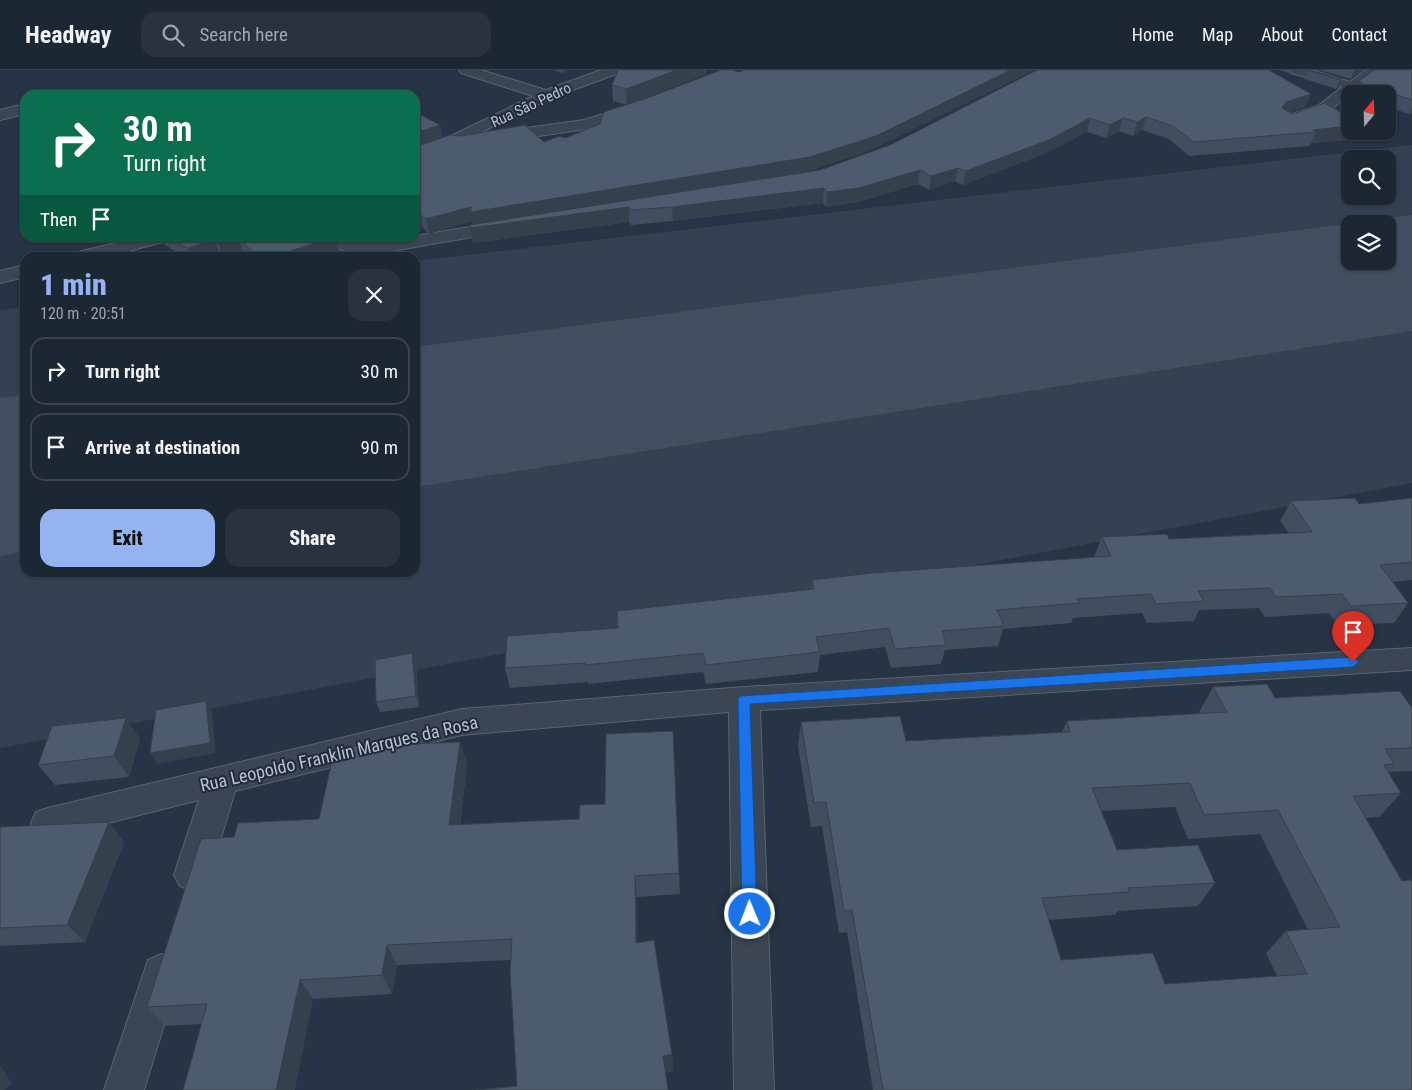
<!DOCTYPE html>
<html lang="en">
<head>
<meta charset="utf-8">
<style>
  :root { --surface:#1c2734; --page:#293340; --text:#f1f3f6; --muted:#a0a5ac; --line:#3a444f; --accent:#95b2f1 }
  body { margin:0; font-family:"Roboto Condensed",sans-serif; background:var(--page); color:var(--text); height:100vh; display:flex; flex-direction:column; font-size:19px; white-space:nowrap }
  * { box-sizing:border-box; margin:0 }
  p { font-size:16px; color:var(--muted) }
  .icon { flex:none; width:28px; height:28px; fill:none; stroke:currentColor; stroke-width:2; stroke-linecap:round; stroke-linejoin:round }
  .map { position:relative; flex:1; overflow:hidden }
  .panel { position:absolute; left:20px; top:182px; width:400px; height:325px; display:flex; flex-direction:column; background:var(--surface); border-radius:15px; box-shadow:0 1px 4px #0004,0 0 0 1px var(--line) }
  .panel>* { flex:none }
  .banner { position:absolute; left:20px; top:20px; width:400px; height:152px; border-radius:15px; box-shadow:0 1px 4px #0004,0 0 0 1px var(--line); background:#0b6e4f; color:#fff; overflow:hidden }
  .needle { width:32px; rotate:19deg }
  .controls { position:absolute; left:1341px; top:15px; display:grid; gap:10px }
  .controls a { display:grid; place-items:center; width:55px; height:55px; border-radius:10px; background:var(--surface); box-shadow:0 1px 4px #0004,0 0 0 1px var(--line); font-size:25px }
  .pin { position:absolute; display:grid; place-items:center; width:42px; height:42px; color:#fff; margin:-51px -21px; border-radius:50% 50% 50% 0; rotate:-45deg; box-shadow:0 0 5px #0007 }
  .pin .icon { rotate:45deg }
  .me { position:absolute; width:55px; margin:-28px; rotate:359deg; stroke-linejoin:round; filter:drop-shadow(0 0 4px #0008) }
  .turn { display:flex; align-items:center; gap:18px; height:105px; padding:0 20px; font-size:22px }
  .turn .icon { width:65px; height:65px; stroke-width:2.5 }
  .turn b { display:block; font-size:35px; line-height:42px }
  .then { display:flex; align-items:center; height:48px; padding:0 20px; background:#0003; gap:10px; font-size:19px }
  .round { display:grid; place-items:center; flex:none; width:52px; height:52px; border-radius:15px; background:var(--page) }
  .head { display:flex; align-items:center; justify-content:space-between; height:85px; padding:0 20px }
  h1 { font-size:30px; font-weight:800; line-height:38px; color:var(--accent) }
  .cta { display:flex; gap:10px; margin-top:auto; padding:10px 20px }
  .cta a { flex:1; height:58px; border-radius:15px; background:var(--accent); color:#111; font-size:20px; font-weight:800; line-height:58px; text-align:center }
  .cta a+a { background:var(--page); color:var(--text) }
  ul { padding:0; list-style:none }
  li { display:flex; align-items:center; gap:15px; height:68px; margin:0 10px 8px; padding:0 10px; border:2px solid var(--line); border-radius:15px }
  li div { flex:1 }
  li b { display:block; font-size:19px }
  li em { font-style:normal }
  header { display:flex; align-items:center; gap:30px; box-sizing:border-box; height:70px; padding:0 25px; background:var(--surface); border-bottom:1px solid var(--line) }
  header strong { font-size:24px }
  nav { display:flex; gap:28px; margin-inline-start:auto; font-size:18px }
  .search { width:350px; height:45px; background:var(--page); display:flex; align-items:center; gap:12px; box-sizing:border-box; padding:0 18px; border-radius:15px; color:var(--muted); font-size:19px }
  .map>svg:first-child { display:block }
  .airport { fill:#344152; fill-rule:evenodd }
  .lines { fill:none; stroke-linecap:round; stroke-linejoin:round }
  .runway { fill:#424f60; fill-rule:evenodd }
  .minor-casing { stroke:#596472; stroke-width:2 }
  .tertiary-casing { stroke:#596472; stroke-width:2 }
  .minor { fill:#3b4654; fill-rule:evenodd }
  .tertiary { fill:#3b4654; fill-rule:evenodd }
  .wall { fill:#414e5f; fill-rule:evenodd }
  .shaded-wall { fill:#35404d }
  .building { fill:#4c5b6e; stroke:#35404d; fill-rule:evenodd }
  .route { fill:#1a73e8; stroke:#114b97 }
  .labels { text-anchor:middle; stroke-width:4; stroke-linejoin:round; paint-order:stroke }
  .far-street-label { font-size:15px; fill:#b8c1ce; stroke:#1f2b3a }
  .street-label { font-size:18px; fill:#b8c1ce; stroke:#1f2b3a }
</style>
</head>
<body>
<header>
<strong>Headway</strong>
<div class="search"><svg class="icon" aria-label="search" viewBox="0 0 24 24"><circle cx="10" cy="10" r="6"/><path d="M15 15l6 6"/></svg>Search here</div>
<nav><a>Home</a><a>Map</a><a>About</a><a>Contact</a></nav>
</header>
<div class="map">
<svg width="1412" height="1020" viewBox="0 0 1412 1020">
  <rect width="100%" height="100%" fill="#263445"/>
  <!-- airport -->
  <path class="airport" d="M 1412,75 L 1412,413 L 0,678 L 0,240 L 25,237 L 25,502 L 415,502 L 415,191 ZM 1350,89 L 1388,89 L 1388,126 L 1350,126 ZM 1350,154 L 1388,154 L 1388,191 L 1350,191 Z"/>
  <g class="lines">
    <!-- runway -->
    <path class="runway" d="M 1412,145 L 1412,261 L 415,417 L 415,277 ZM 1350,154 L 1388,154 L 1388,191 L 1350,191 Z
      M 25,325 L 25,481 L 0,486 L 0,328 Z"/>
    <defs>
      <path id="minor" d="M 459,0 L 481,0 L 546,20 L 601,0 L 621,0 L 619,3 L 551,28 L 449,78 L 443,76 L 441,73 L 443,70 L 533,26 L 461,3 Z
        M 1289,0 L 1312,0 L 1350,12 L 1366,0 L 1382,0 L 1329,41 L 1294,53 L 1286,48 L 1289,45 L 1319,35 L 1342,17 L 1291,3 Z
        M 25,34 L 25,44 L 0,50 L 0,40 Z
        M 507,151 L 513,152 L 516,156 L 513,160 L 386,182 L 349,182 L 317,172 L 315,168 L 386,170 L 415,168 L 415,166 Z
        M 1412,578 L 1412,600 L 760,640 L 774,1020 L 734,1020 L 729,642 L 462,665 L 235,721 L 210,805 L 204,816 L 192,821 L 180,816 L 174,805 L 199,730 L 48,768 L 36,764 L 31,753 L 36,742 L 48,738 L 462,639 L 744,617 Z
        M 161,884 L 174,890 L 180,903 L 144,1020 L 104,1020 L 148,890 Z"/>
      <path id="tertiary" d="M 638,33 L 643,35 L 646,38 L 643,41 L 586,59 L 497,72 L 489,67 L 497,62 L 584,50 Z
        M 136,168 L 165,168 L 163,172 L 102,188 L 68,188 L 70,184 Z
        M 25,195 L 25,207 L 0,213 L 0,201 Z"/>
    </defs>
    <!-- minor casing -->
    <use href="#minor" class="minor-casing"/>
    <!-- tertiary casing -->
    <use href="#tertiary" class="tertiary-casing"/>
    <!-- minor -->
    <use href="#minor" class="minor"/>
    <!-- tertiary -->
    <use href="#tertiary" class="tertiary"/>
  </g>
  <!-- wall -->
  <path class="wall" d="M 554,0 L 570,0 L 563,3 Z
    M 706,0 L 706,4 L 632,33 L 874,79 L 809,101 L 737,113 L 820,100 L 890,75 L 1037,0 L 1311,24 L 1305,37 L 1290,42 L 1357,69 L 1311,73 L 1310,76 L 1189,86 L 1169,69 L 1142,60 L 1133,66 L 1119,61 L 1106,68 L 1087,62 L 1046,83 L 963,115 L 955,111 L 929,120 L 918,114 L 858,132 L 826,137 L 823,133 L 673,151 L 631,155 L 629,152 L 473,173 L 470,158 L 473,155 L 472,151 L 429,164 L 423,158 L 415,160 L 415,42 L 442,68 L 544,72 L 565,68 L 600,54 L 627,35 L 613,31 L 612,15 Z
    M 1279,0 L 1290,0 L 1289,3 Z
    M 1308,0 L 1342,9 L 1338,18 L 1336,19 L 1305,9 Z
    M 1319,0 L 1363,0 L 1351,9 Z
    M 1412,0 L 1412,43 L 1409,44 L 1388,37 L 1388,24 L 1353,24 L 1358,12 Z
    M 161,168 L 335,168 L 339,181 L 319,188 L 249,188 L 243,182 L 224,188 L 223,188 L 220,185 L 211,188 L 185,188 L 164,174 Z
    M 1412,428 L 1412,510 L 1393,512 L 1408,533 L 1394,553 L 1337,555 L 1329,543 L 1265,547 L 1259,538 L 1199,540 L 1194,551 L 1147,553 L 1142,543 L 1073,548 L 1071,553 L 1003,559 L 998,576 L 945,580 L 941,594 L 891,598 L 885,577 L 820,585 L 818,602 L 706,614 L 703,602 L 588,614 L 588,612 L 510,618 L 505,598 L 618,558 L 811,520 L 812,510 L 1094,488 L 1094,487 L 1102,467 L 1169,469 L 1289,463 L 1280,451 L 1291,431 L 1359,434 Z
    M 412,583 L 416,594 L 419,637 L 380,642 L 376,632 Z
    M 1213,617 L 1275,628 L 1412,638 L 1412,701 L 1388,702 L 1401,723 L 1379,747 L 1366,748 L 1412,1020 L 873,1020 L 847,862 L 839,863 L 822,756 L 811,757 L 798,676 L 801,652 L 906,671 L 1062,662 L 1067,651 L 1200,644 L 1199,642 ZM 1175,737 L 1188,769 L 1260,764 L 1308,860 L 1286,861 L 1266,883 L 1277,906 L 1165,914 L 1061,890 L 1048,850 L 1115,845 L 1118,841 L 1198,836 L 1215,813 L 1117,780 L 1101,741 Z
    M 673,661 L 680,824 L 637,827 L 637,873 L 672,984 L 673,1001 L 666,1003 L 517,1016 L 511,890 L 397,895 L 392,924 L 313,929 L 201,954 L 166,956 L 147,937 L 234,767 L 319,749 L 467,694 L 460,755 L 579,749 L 605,734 Z
    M 140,669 L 129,707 L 55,715 L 38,695 Z
    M 0,757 L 124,772 L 85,872 L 0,876 Z"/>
  <!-- shaded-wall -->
  <path class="shaded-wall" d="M 563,0 L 570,0 L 563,3 Z
    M 677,0 L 706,0 L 706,4 L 627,35 L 626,19 Z
    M 1011,0 L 1034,0 L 874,79 L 809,101 L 473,156 L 472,151 L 429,164 L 426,149 L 471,137 Z
    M 1354,0 L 1363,0 L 1351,9 Z
    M 1342,9 L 1338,18 L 1336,19 L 1340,10 Z
    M 1311,24 L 1305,37 L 1280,45 L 1282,38 L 1286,32 Z
    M 1412,37 L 1412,43 L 1409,44 Z
    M 1146,47 L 1142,60 L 1133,66 L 1137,52 Z
    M 1090,48 L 1087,62 L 1046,83 L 963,115 L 966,101 Z
    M 1123,48 L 1119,61 L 1106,68 L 1110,55 Z
    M 440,55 L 443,68 L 415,77 L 415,63 Z
    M 1350,56 L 1350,61 L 1360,61 L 1357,69 L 1311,73 L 1316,62 L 1313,60 Z
    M 958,98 L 955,111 L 929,120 L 931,106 Z
    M 920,100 L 918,114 L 858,132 L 826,137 L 827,122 Z
    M 824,118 L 823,133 L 673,151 L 672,137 Z
    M 629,137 L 629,152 L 473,173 L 470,158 Z
    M 420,144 L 423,158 L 415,160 L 415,145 Z
    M 236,168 L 238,168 L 243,182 L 223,188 L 218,173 Z
    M 331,168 L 335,168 L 339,181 L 319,188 L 269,188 Z
    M 215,170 L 220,185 L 211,188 L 191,188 L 187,178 Z
    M 412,583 L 416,594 L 419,637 L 416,626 Z
    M 206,631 L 212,642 L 216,683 L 157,694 L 150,683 Z
    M 126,648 L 140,669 L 129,707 L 114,686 Z
    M 460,672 L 467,694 L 457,777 L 449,755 Z
    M 109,752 L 124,772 L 85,872 L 67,855 Z
    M 635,806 L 637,827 L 638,893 L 636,873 Z
    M 387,875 L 397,895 L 392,924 L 382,905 Z
    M 300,910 L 313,929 L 295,1020 L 276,1020 Z
    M 672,984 L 673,1001 L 664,1003 L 663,986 Z
    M 0,995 L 12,1014 L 5,1020 L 0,1020 Z"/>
  <!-- building -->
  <path class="building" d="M 618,0 L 677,0 L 626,19 L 612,15 Z
    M 721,0 L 732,0 L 739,2 L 744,0 L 1011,0 L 876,66 L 810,87 L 471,142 L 471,137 L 426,149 L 420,144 L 415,145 L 415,77 L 450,65 L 461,66 L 525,55 L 544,72 L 559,66 L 565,68 L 600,54 L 604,42 L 647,28 Z
    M 1037,0 L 1269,0 L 1311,24 L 1286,32 L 1282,38 L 1292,44 L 1325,33 L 1350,48 L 1350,56 L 1313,60 L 1316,62 L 1194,72 L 1173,56 L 1146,47 L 1137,52 L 1123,48 L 1110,55 L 1090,48 L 1049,70 L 966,101 L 958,98 L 931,106 L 920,100 L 859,118 L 827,122 L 824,118 L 672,137 L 630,140 L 629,137 L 470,158 L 470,155 L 820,100 L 890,75 Z
    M 1308,0 L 1342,9 L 1340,10 Z
    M 1374,0 L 1412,0 L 1412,30 L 1358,12 Z
    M 415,42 L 440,55 L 415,63 Z
    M 171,168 L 236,168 L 218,173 L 215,170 L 187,178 Z
    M 239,168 L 331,168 L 269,188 L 259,188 Z
    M 1355,428 L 1359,434 L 1412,428 L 1412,492 L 1380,495 L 1408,533 L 1351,536 L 1342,524 L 1276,527 L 1270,518 L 1198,521 L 1204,531 L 1156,534 L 1151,524 L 1077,529 L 1079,533 L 997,540 L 1004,556 L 942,561 L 946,575 L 895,579 L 889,558 L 816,567 L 820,582 L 706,595 L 703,583 L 585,595 L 585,593 L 505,598 L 507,566 L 618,558 L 617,541 L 814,519 L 812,510 L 872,503 L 1111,486 L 1102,467 L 1167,464 L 1169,469 L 1312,462 L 1291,431 Z
    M 412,583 L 416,626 L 376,632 L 375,590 Z
    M 1267,614 L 1275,628 L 1400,621 L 1412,638 L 1412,678 L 1385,679 L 1394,694 L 1384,695 L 1401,723 L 1353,726 L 1402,811 L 1412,810 L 1412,1020 L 883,1020 L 852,840 L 844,841 L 826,732 L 814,733 L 801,652 L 900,646 L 906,671 L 1070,662 L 1067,651 L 1227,642 L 1213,617 ZM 1190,713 L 1204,745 L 1278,740 L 1340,857 L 1286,861 L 1307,904 L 1165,914 L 1153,883 L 1061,890 L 1042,828 L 1129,822 L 1128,818 L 1215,813 L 1198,775 L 1117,780 L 1092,718 Z
    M 206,631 L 210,673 L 150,683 L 156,640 Z
    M 126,648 L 114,686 L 38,695 L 52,656 Z
    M 673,661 L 679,803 L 635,806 L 636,873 L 654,870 L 672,984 L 663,986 L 668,1020 L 476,1020 L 517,1016 L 510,903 L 512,869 L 387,875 L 382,905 L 300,910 L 276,1020 L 183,1020 L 207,934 L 147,937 L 201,769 L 234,767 L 238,753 L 319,749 L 335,677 L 460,672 L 449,755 L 579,749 L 580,735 L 605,734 L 606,664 Z
    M 109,752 L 67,855 L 0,858 L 0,757 Z"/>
  <!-- route -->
  <path class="route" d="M 1353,587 L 1359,592 L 1353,597 L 750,634 L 757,844 L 755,849 L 750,851 L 744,849 L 742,844 L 738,629 L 740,626 Z"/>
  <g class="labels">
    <!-- far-street labels -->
    <g class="far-street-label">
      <text transform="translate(531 35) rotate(-25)" y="5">Rua São Pedro</text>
    </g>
    <!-- street labels -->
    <g class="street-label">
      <text transform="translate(339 684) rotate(-13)" y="6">Rua Leopoldo Franklin Marques da Rosa</text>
    </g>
  </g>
</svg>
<div class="controls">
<a><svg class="needle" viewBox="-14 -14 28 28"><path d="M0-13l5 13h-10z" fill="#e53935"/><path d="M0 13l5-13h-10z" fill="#a0a5ac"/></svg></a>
<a><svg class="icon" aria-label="search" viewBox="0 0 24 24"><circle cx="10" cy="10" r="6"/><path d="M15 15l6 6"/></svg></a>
<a><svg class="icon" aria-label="layers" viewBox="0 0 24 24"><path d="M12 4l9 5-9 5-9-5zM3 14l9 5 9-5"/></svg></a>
</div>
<div class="pin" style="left:1353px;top:592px;background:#d93025"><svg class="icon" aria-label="arrive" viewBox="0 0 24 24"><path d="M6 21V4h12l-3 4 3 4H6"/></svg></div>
<svg class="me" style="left:750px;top:844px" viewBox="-20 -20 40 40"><circle r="17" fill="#1a73e8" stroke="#fff" stroke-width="3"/><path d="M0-11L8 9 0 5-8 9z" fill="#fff"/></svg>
<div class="banner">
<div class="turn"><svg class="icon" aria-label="right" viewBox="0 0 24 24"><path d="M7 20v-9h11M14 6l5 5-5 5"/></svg><div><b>30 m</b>Turn right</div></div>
<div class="then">Then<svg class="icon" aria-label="arrive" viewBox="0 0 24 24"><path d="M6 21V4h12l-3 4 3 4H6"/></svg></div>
</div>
<section class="panel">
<div class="head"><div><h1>1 min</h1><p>120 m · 20:51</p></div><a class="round"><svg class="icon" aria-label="close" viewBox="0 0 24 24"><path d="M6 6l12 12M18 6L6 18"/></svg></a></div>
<ul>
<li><svg class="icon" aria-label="right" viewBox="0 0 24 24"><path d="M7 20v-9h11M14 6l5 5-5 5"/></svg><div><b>Turn right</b></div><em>30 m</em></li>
<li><svg class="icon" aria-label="arrive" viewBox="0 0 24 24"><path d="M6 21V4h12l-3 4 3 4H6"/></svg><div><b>Arrive at destination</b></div><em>90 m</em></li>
</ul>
<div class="cta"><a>Exit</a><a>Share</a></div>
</section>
</div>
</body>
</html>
